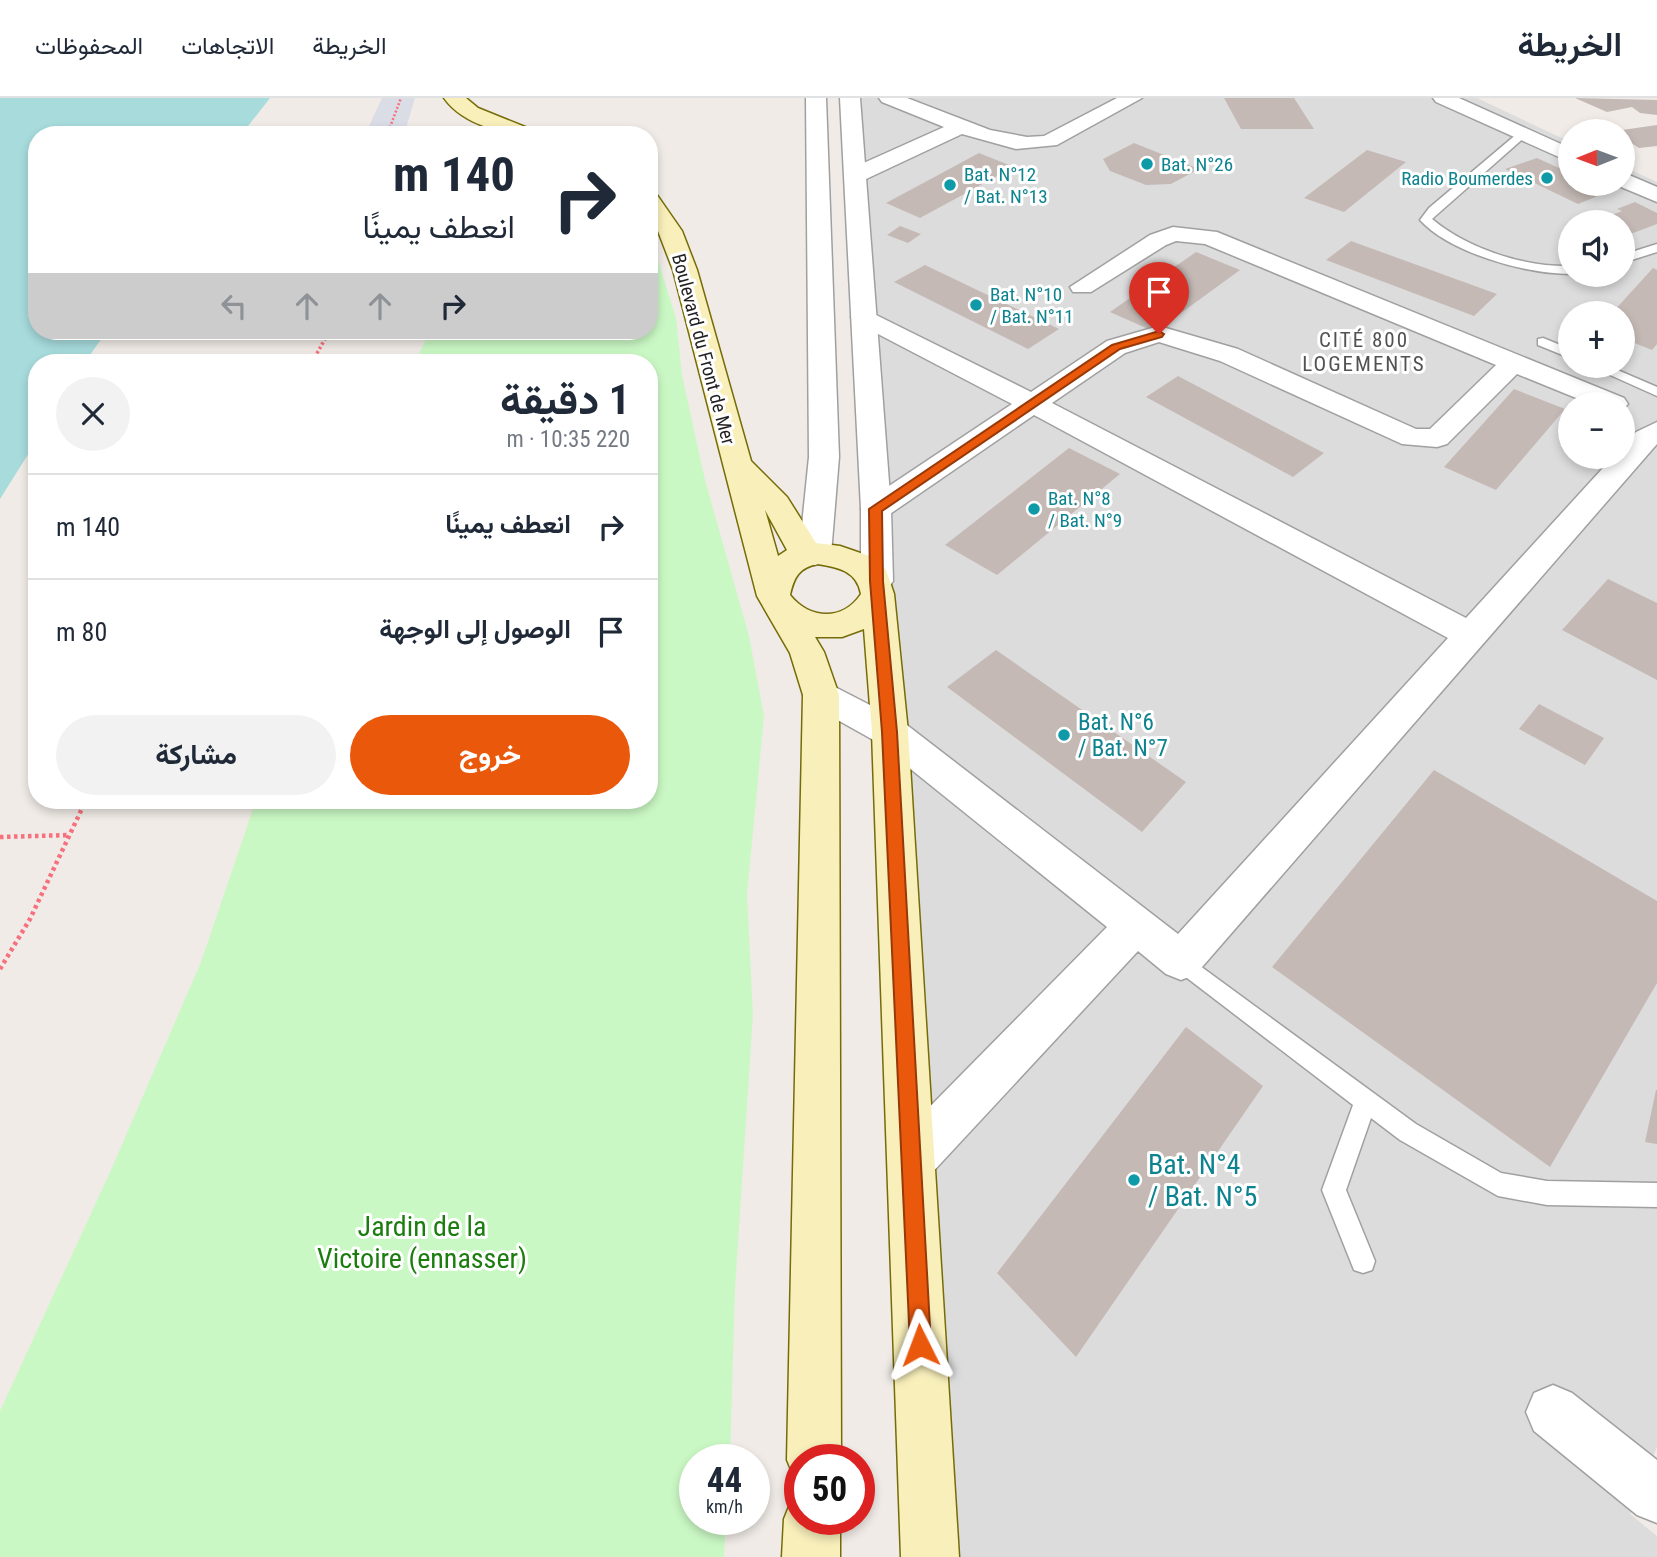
<!DOCTYPE html>
<html lang="ar">
<head>
<meta charset="utf-8">
<style>
  :root { --surface:#fff; --page:#f2f2f3; --text:#1f2937; --muted:#747a83; --line:#e0e1e3; --accent:#ea580c }
  body { margin:0; font-family:"Roboto Condensed",Vazirmatn,sans-serif; background:var(--page); color:var(--text); direction:rtl; height:100vh; display:flex; flex-direction:column; font-size:26px; white-space:nowrap }
  * { box-sizing:border-box; margin:0 }
  p { font-size:23px; color:var(--muted) }
  .icon { flex:none; width:38px; height:38px; fill:none; stroke:currentColor; stroke-width:2; stroke-linecap:round; stroke-linejoin:round }
  .map { position:relative; flex:1; overflow:hidden; direction:ltr }
  .sheet { position:absolute; left:28px; top:256px; width:630px; height:455px; display:flex; flex-direction:column; background:var(--surface); border-radius:28px; box-shadow:0 4px 10px #0003; direction:rtl }
  .sheet>* { flex:none }
  .banner { position:absolute; left:28px; top:28px; width:630px; height:214px; border-radius:28px; box-shadow:0 4px 10px #0003; direction:rtl; background:#fff; color:var(--text); overflow:hidden }
  .needle { width:46px; rotate:269deg }
  .controls { position:absolute; left:1558px; top:21px; display:grid; gap:14px }
  .controls a { display:grid; place-items:center; width:77px; height:77px; border-radius:50%; background:var(--surface); box-shadow:0 4px 10px #0003; font-size:35px }
  .speed { position:absolute; left:679px; top:1346px; display:flex; gap:14px; font-size:35px; font-weight:700; text-align:center }
  .speed>* { display:grid; place-content:center; width:91px; height:91px; border-radius:50%; background:var(--surface); box-shadow:0 4px 10px #0003; line-height:1 }
  .speed small { font-size:18px; font-weight:400 }
  .speed .limit { border:10px solid #d22; background:#fff; color:#111 }
  .pin { position:absolute; display:grid; place-items:center; width:60px; height:60px; color:#fff; margin:-72px -30px; border-radius:50% 50% 50% 0; rotate:-45deg; box-shadow:0 0 7px #0007 }
  .pin .icon { rotate:45deg }
  .me { position:absolute; width:77px; margin:-38px; rotate:357deg; stroke-linejoin:round; filter:drop-shadow(0 0 5px #0008) }
  .turn { display:flex; align-items:center; gap:24px; height:147px; padding:0 28px; font-size:32px }
  .turn .icon { width:91px; height:91px; stroke-width:2.5 }
  .turn b { display:block; font-size:49px; line-height:60px }
  .lanes { display:flex; align-items:center; height:66px; padding:0 28px; background:#0003; justify-content:center; gap:35px; direction:ltr }
  .lanes .off { opacity:.35 }
  .round { display:grid; place-items:center; flex:none; width:74px; height:74px; border-radius:37px; background:var(--page) }
  .headline { display:flex; align-items:center; justify-content:space-between; height:119px; padding:0 28px }
  h1 { font-size:42px; font-weight:700; line-height:52px }
  .cta { display:flex; gap:14px; margin-top:auto; padding:14px 28px }
  .cta a { flex:1; height:80px; border-radius:42px; background:var(--accent); color:#fff; font-size:28px; font-weight:700; line-height:80px; text-align:center }
  .cta a+a { background:var(--page); color:var(--text) }
  ul { padding:0; list-style:none }
  li { display:flex; align-items:center; gap:21px; height:105px; padding:0 28px; border-top:2px solid var(--line) }
  li div { flex:1 }
  li b { display:block; font-size:26px }
  li em { font-style:normal }
  header { display:flex; align-items:center; gap:42px; box-sizing:border-box; height:98px; padding:0 35px; background:var(--surface); border-bottom:2px solid var(--line) }
  header strong { font-size:33px }
  nav { display:flex; gap:38px; margin-inline-start:auto; font-size:24px }
  .map>svg:first-child { display:block }
  .residential { fill:#dddcdd; fill-rule:evenodd }
  .park { fill:#caf8c4 }
  .plaza { fill:#dadce6 }
  .water { fill:#a7dbdc }
  .building { fill:#c4b9b5 }
  .lines { fill:none; stroke-linecap:round; stroke-linejoin:round }
  .service-casing { stroke:#a0a0a0; stroke-width:3 }
  .minor-casing { stroke:#a0a0a0; stroke-width:3 }
  .tertiary-casing { stroke:#a0a0a0; stroke-width:3 }
  .secondary-casing { stroke:#766c07; stroke-width:3 }
  .path-far2 { stroke:#f7707d; stroke-width:2.5; stroke-dasharray:2 2; stroke-linecap:butt }
  .path-far1 { stroke:#f7707d; stroke-width:3.5; stroke-dasharray:2.5 2.5; stroke-linecap:butt }
  .path { stroke:#f7707d; stroke-width:4.5; stroke-dasharray:3.5 3.5; stroke-linecap:butt }
  .service { fill:#fff; fill-rule:evenodd }
  .minor { fill:#fff; fill-rule:evenodd }
  .tertiary { fill:#fff; fill-rule:evenodd }
  .secondary { fill:#f8efbb; fill-rule:evenodd }
  .route { fill:#ea580c; stroke:#983908; stroke-width:2 }
  .culture-dot { fill:#0f9aa8; stroke:#fff; stroke-width:2.5 }
  .labels { text-anchor:middle; stroke-width:6; stroke-linejoin:round; paint-order:stroke }
  .far-culture-label { font-size:19px; fill:#0d838f; stroke:#fff; text-anchor:start }
  .far-street-label { font-size:19px; fill:#1f1f1f; stroke:#fff }
  .far-neighbourhood-label { font-size:21px; letter-spacing:2px; fill:#525252; stroke:#fff }
  .culture-label { font-size:23px; fill:#0d838f; stroke:#fff; text-anchor:start }
  .near-culture-label { font-size:28px; fill:#0d838f; stroke:#fff; text-anchor:start }
  .near-park-label { font-size:28px; fill:#1b7d0e; stroke:#fff }
</style>
</head>
<body>
<header>
<strong>الخريطة</strong>
<nav><a>الخريطة</a><a>الاتجاهات</a><a>المحفوظات</a></nav>
</header>
<div class="map">
<svg width="1657" height="1459" viewBox="0 0 1657 1459">
  <rect width="100%" height="100%" fill="#f0ebe6"/>
  <!-- residential -->
  <path class="residential" d="M 859,0 L 1477,0 L 1570,44 L 1570,86 L 1622,86 L 1622,68 L 1657,84 L 1657,1349 L 1630,1416 L 1657,1438 L 1657,1459 L 945,1459 ZM 1570,124 L 1622,124 L 1622,177 L 1570,177 ZM 1570,215 L 1622,215 L 1622,268 L 1570,268 ZM 1570,306 L 1622,306 L 1622,359 L 1570,359 Z"/>
  <!-- park -->
  <path class="park" d="M 649,146 L 656,156 L 676,220 L 682,277 L 705,382 L 749,538 L 764,618 L 747,797 L 753,916 L 735,1191 L 730,1361 L 695,1362 L 695,1421 L 726,1421 L 724,1459 L 0,1459 L 0,1313 L 111,1072 L 201,864 L 256,702 L 649,702 L 649,264 L 415,264 L 430,233 L 649,233 Z"/>
  <!-- plaza -->
  <path class="plaza" d="M 382,0 L 415,0 L 404,37 L 365,37 Z"/>
  <!-- water -->
  <path class="water" d="M 0,0 L 270,0 L 241,37 L 37,37 L 37,233 L 107,233 L 85,264 L 37,264 L 37,342 L 0,401 Z"/>
  <!-- building -->
  <path class="building" d="M 1224,0 L 1294,0 L 1314,31 L 1241,31 Z
    M 1575,0 L 1657,2 L 1657,17 L 1640,15 L 1632,9 L 1607,14 Z
    M 1657,27 L 1657,48 L 1639,50 L 1622,39 L 1622,32 Z
    M 1134,45 L 1199,71 L 1171,86 L 1146,87 L 1110,73 L 1103,61 Z
    M 1367,52 L 1406,64 L 1344,114 L 1304,100 Z
    M 979,55 L 1014,69 L 920,120 L 886,105 Z
    M 1537,60 L 1570,75 L 1570,86 L 1595,86 L 1610,93 L 1578,106 L 1505,71 Z
    M 1635,104 L 1657,115 L 1657,126 L 1628,137 L 1622,134 L 1622,124 L 1607,119 L 1622,113 L 1617,111 Z
    M 900,128 L 921,136 L 908,145 L 887,137 Z
    M 1351,143 L 1497,196 L 1474,218 L 1326,162 Z
    M 1196,154 L 1240,172 L 1155,234 L 1110,214 Z
    M 925,167 L 1059,231 L 1028,251 L 894,184 Z
    M 1653,170 L 1657,172 L 1657,246 L 1652,252 L 1622,240 L 1622,215 L 1612,215 Z
    M 1178,278 L 1324,355 L 1293,379 L 1146,299 Z
    M 1514,291 L 1565,311 L 1496,392 L 1444,369 Z
    M 1069,350 L 1120,376 L 997,477 L 945,447 Z
    M 1608,481 L 1657,505 L 1657,582 L 1562,532 Z
    M 996,552 L 1186,684 L 1142,734 L 947,589 Z
    M 1539,606 L 1604,640 L 1585,667 L 1519,631 Z
    M 1434,672 L 1657,803 L 1657,885 L 1550,1069 L 1272,869 Z
    M 1186,929 L 1263,988 L 1076,1259 L 997,1175 Z
    M 1656,992 L 1657,992 L 1657,1046 L 1645,1044 Z"/>
  <g class="lines">
    <defs>
      <path id="service" d="M 1518,35 L 1527,37 L 1432,121 C 1468,151 1524,169 1570,168 L 1570,176 C 1526,176 1450,155 1420,122 L 1429,110 Z
        M 1657,146 L 1657,154 L 1622,165 L 1622,157 Z
        M 1543,240 L 1570,251 L 1570,260 L 1538,247 L 1538,241 Z
        M 1590,268 L 1608,268 L 1657,289 L 1657,298 Z
        M 1181,854 L 1416,1026 L 1501,1075 L 1547,1083 L 1657,1085 L 1657,1109 L 1547,1107 L 1498,1098 L 1400,1042 L 1371,1020 L 1346,1092 L 1375,1163 L 1372,1172 L 1363,1175 L 1354,1172 L 1322,1092 L 1353,1007 L 1174,870 L 1171,863 L 1174,856 Z"/>
      <path id="minor" d="M 879,0 L 907,0 L 990,32 L 1027,39 L 1044,38 L 1117,0 L 1142,0 L 1057,47 L 1016,51 L 962,36 L 864,82 L 848,82 L 845,77 L 848,72 L 944,29 L 882,4 Z
        M 1433,0 L 1459,0 L 1570,50 L 1570,64 L 1436,4 Z
        M 1622,74 L 1657,89 L 1657,104 L 1614,86 L 1622,86 Z
        M 1173,129 L 1217,134 L 1624,300 L 1628,306 L 1622,312 L 1622,306 L 1591,306 L 1517,276 L 1447,346 L 1437,349 L 1402,346 L 1220,263 L 1159,244 L 1125,255 L 1052,305 L 1466,520 L 1613,359 L 1622,359 L 1622,349 L 1636,334 L 1657,324 L 1657,346 L 1196,876 L 1181,882 L 1166,876 L 1138,853 L 928,1079 L 911,1085 L 894,1079 L 888,1062 L 894,1045 L 1107,829 L 877,644 L 809,606 L 803,597 L 809,588 L 821,584 L 833,588 L 903,624 L 1178,836 L 1448,540 L 1034,317 L 887,418 L 876,421 L 865,418 L 861,411 L 865,404 L 1012,306 L 855,224 L 851,219 L 855,214 L 864,211 L 1031,294 L 1107,243 L 1159,228 L 1238,251 L 1416,331 L 1430,331 L 1496,267 L 1205,146 L 1176,143 L 1166,147 L 1091,194 L 1073,194 L 1070,189 L 1150,137 Z
        M 1553,1287 L 1572,1295 L 1657,1362 L 1657,1425 L 1637,1417 L 1534,1333 L 1526,1314 L 1534,1295 Z"/>
      <path id="tertiary" d="M 806,0 L 826,0 L 839,359 L 831,456 L 826,463 L 815,467 L 804,463 L 799,456 L 809,359 Z
        M 840,0 L 860,0 L 891,411 L 893,483 L 888,491 L 877,494 L 866,491 L 861,483 L 861,411 Z"/>
      <path id="secondary" d="M 444,0 L 466,0 L 478,10 L 535,33 L 538,37 C 506,37 464,28 444,0 Z
        M 649,95 L 657,97 L 682,133 L 697,172 L 751,363 L 787,399 L 816,445 L 840,448 L 872,459 L 886,472 L 894,496 L 908,634 L 959,1459 L 901,1459 L 872,634 L 864,531 L 842,539 L 815,539 L 824,554 L 839,597 L 841,1362 L 800,1362 L 800,1383 L 795,1381 L 787,1362 L 803,597 L 790,555 L 757,498 L 673,172 L 658,133 L 649,119 ZM 765,412 L 787,452 L 778,458 ZM 817,466 C 838,469 857,473 861,496 C 843,523 810,522 790,497 C 794,479 799,470 817,466 Z
        M 800,1398 L 800,1421 L 840,1421 L 840,1459 L 782,1459 L 784,1421 L 792,1401 Z"/>
    </defs>
    <!-- service casing -->
    <use href="#service" class="service-casing"/>
    <!-- minor casing -->
    <use href="#minor" class="minor-casing"/>
    <!-- tertiary casing -->
    <use href="#tertiary" class="tertiary-casing"/>
    <!-- secondary casing -->
    <use href="#secondary" class="secondary-casing"/>
    <!-- path-far2 -->
    <path class="path-far2" d="M 387,37 L 401,0
      M 328,236 L 330,233"/>
    <!-- path-far1 -->
    <path class="path-far1" d="M 312,264 L 329,234"/>
    <!-- path -->
    <path class="path" d="M 0,739 L 69,737
      M 0,871 L 30,821 L 86,702"/>
    <!-- service -->
    <use href="#service" class="service"/>
    <!-- minor -->
    <use href="#minor" class="minor"/>
    <!-- tertiary -->
    <use href="#tertiary" class="tertiary"/>
    <!-- secondary -->
    <use href="#secondary" class="secondary"/>
  </g>
  <!-- route -->
  <path class="route" d="M 1159,233 L 1164,236 L 1162,239 L 1120,251 L 882,413 L 883,483 L 897,634 L 931,1247 L 928,1255 L 920,1258 L 913,1255 L 910,1247 L 882,634 L 870,483 L 869,411 L 1112,247 Z"/>
  <!-- markers -->
  <g class="culture-dot">
    <circle cx="1147" cy="66" r="7"/>
    <circle cx="1547" cy="80" r="7"/>
    <circle cx="950" cy="87" r="7"/>
    <circle cx="976" cy="207" r="7"/>
    <circle cx="1034" cy="411" r="7"/>
    <circle cx="1064" cy="637" r="7"/>
    <circle cx="1134" cy="1082" r="7"/>
  </g>
  <g class="labels">
    <!-- far-culture labels -->
    <g class="far-culture-label">
      <text x="1161" y="73">Bat. N°26</text>
      <text x="964" y="83">Bat. N°12<tspan x="964" dy="22">/ Bat. N°13</tspan></text>
      <text x="1533" y="87" text-anchor="end">Radio Boumerdes</text>
      <text x="990" y="203">Bat. N°10<tspan x="990" dy="22">/ Bat. N°11</tspan></text>
      <text x="1048" y="407">Bat. N°8<tspan x="1048" dy="22">/ Bat. N°9</tspan></text>
    </g>
    <!-- far-street labels -->
    <g class="far-street-label">
      <text transform="translate(704 251) rotate(75)" y="7">Boulevard du Front de Mer</text>
    </g>
    <!-- far-neighbourhood labels -->
    <g class="far-neighbourhood-label">
      <text x="1364" y="249">CITÉ 800<tspan x="1364" dy="24">LOGEMENTS</tspan></text>
    </g>
    <!-- culture labels -->
    <g class="culture-label">
      <text x="1078" y="632">Bat. N°6<tspan x="1078" dy="26">/ Bat. N°7</tspan></text>
    </g>
    <!-- near-culture labels -->
    <g class="near-culture-label">
      <text x="1148" y="1076">Bat. N°4<tspan x="1148" dy="32">/ Bat. N°5</tspan></text>
    </g>
    <!-- near-park labels -->
    <g class="near-park-label">
      <text x="422" y="1138">Jardin de la<tspan x="422" dy="32">Victoire (ennasser)</tspan></text>
    </g>
  </g>
</svg>
<div class="controls">
<a><svg class="needle" viewBox="-14 -14 28 28"><path d="M0-13l5 13h-10z" fill="#e53935"/><path d="M0 13l5-13h-10z" fill="#747a83"/></svg></a>
<a><svg class="icon" aria-label="sound" viewBox="0 0 24 24"><path d="M4 9h4l5-4v14l-5-4H4zM17 9q2 3 0 6"/></svg></a>
<a>+</a>
<a>−</a>
</div>
<div class="speed"><div>44<small>km/h</small></div><div class="limit">50</div></div>
<div class="pin" style="left:1159px;top:236px;background:#d93025"><svg class="icon" aria-label="arrive" viewBox="0 0 24 24"><path d="M6 21V4h12l-3 4 3 4H6"/></svg></div>
<svg class="me" style="left:920px;top:1247px" viewBox="-20 -20 40 40"><path d="M0-17L14 15 0 8-14 15z" fill="#ea580c" stroke="#fff" stroke-width="4"/></svg>
<div class="banner">
<div class="turn"><svg class="icon" aria-label="right" viewBox="0 0 24 24"><path d="M7 20v-9h11M14 6l5 5-5 5"/></svg><div><b>140 m</b>انعطف يمينًا</div></div>
<div class="lanes"><svg class="icon off" aria-label="left" viewBox="0 0 24 24"><path d="M17 20v-9H6M10 6l-5 5 5 5"/></svg><svg class="icon off" aria-label="ahead" viewBox="0 0 24 24"><path d="M12 20V5M6 11l6-6 6 6"/></svg><svg class="icon off" aria-label="ahead" viewBox="0 0 24 24"><path d="M12 20V5M6 11l6-6 6 6"/></svg><svg class="icon" aria-label="right" viewBox="0 0 24 24"><path d="M7 20v-9h11M14 6l5 5-5 5"/></svg></div>
</div>
<section class="sheet">
<div class="headline"><div><h1>1 دقيقة</h1><p>220 m · 10:35</p></div><a class="round"><svg class="icon" aria-label="close" viewBox="0 0 24 24"><path d="M6 6l12 12M18 6L6 18"/></svg></a></div>
<ul>
<li><svg class="icon" aria-label="right" viewBox="0 0 24 24"><path d="M7 20v-9h11M14 6l5 5-5 5"/></svg><div><b>انعطف يمينًا</b></div><em>140 m</em></li>
<li><svg class="icon" aria-label="arrive" viewBox="0 0 24 24"><path d="M6 21V4h12l-3 4 3 4H6"/></svg><div><b>الوصول إلى الوجهة</b></div><em>80 m</em></li>
</ul>
<div class="cta"><a>خروج</a><a>مشاركة</a></div>
</section>
</div>
</body>
</html>
